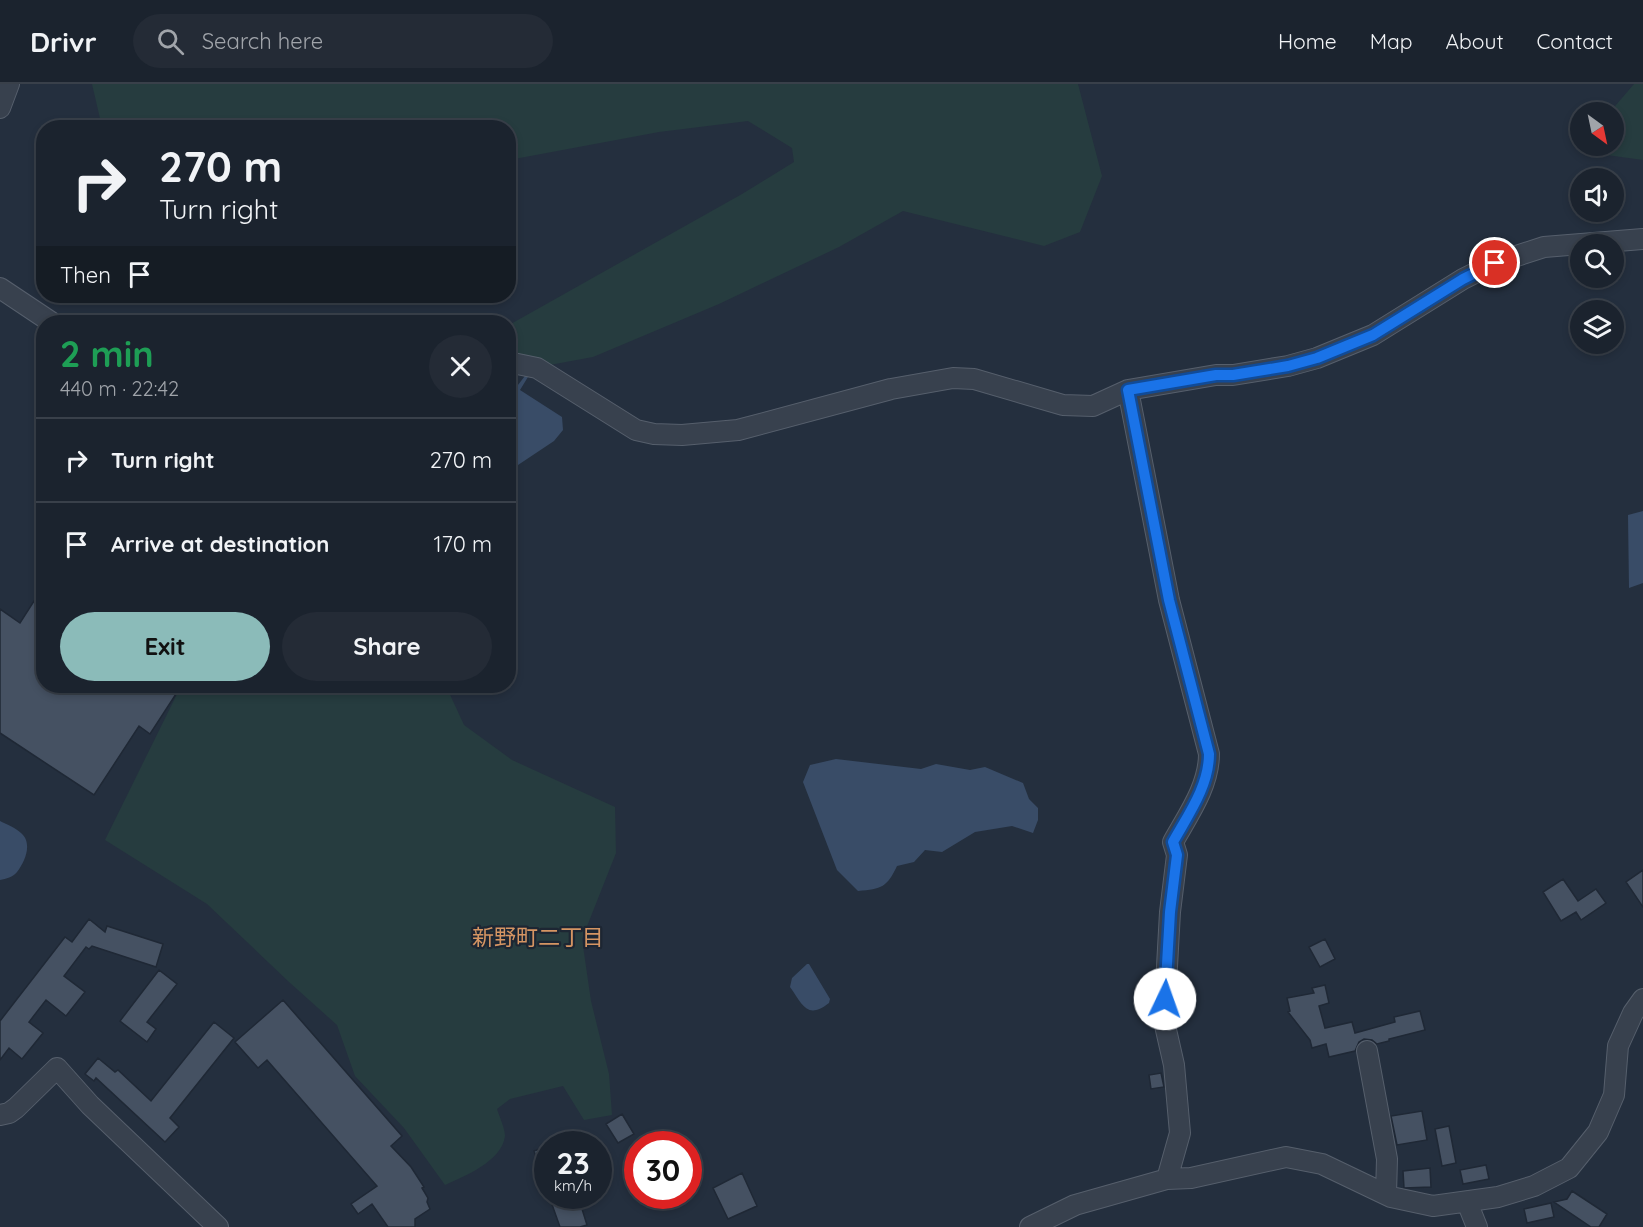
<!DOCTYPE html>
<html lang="en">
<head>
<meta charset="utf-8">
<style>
  :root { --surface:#1b232e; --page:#242b36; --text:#f1f3f6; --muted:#a0a4aa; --line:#39404a; --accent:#8bbbb9 }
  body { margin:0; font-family:Quicksand,"Noto Sans JP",sans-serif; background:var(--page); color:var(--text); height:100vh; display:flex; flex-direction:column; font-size:22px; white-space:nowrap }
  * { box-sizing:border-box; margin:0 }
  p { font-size:20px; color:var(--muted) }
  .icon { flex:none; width:33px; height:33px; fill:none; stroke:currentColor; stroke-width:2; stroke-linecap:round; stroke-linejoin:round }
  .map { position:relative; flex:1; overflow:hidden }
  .side { position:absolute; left:36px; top:231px; width:480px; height:378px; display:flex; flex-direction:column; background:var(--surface); border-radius:24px; box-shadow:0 3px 9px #0003,0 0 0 2px var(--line) }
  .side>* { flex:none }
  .guide { position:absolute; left:36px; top:36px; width:480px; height:183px; border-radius:24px; box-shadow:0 3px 9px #0003,0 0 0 2px var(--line); background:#1b232e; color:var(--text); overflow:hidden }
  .needle { width:39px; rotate:147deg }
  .fabs { position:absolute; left:1570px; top:18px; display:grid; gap:12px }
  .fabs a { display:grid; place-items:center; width:54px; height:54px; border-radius:50%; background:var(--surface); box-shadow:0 3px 9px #0003,0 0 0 2px var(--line); font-size:30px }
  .speed { position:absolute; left:534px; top:1047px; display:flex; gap:12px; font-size:30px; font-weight:700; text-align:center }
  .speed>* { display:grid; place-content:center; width:78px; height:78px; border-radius:50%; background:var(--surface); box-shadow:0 3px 9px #0003,0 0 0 2px var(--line); line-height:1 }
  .speed small { font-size:15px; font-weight:400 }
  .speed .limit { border:9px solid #d22; background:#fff; color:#111 }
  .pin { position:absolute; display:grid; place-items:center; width:51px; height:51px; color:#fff; margin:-26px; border:3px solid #fff; border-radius:50%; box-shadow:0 2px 6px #0007 }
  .me { position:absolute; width:66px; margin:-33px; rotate:3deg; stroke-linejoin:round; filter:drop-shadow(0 0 4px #0008) }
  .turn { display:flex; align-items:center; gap:21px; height:126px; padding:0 24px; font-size:27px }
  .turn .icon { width:78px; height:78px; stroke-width:2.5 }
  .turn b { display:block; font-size:42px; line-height:51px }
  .then { display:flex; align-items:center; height:57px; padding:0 24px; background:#0003; gap:12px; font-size:22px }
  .round { display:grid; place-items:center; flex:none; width:63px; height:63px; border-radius:32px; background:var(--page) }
  .overview { display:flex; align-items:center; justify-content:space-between; height:102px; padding:0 24px }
  h1 { font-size:36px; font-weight:700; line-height:45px; color:#1e9e55 }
  .action { display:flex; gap:12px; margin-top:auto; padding:12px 24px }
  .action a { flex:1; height:69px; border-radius:36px; background:var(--accent); color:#111; font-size:24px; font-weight:700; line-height:69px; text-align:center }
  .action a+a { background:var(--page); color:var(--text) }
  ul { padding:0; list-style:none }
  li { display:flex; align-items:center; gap:18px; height:84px; padding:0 24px; border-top:2px solid var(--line) }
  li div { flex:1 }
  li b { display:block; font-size:22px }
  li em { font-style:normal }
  header { display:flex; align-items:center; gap:36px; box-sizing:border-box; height:84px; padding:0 30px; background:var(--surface); border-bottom:2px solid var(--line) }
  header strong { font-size:28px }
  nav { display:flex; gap:33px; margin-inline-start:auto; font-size:21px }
  .search { width:420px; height:54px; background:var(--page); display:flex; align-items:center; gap:15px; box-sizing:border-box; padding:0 21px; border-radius:33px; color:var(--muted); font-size:22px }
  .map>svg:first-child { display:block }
  .green { fill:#263c3f }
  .water { fill:#394c67 }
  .building { fill:#455162; stroke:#1f2835; stroke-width:1.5 }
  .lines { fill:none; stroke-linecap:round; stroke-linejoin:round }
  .minor-casing { stroke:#565f6c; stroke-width:22 }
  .minor { stroke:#38414e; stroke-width:20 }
  .route-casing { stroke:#114b97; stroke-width:15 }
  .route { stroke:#1a73e8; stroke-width:10 }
  .labels { text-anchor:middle; stroke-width:4.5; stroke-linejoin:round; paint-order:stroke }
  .neighbourhood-label { font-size:22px; fill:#d59563; stroke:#1d2633 }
</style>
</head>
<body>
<header>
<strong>Drivr</strong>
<div class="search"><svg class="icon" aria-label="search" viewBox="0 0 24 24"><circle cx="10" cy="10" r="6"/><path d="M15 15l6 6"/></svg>Search here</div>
<nav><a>Home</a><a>Map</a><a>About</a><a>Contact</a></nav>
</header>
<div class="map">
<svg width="1643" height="1143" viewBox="0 0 1643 1143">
  <rect width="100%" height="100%" fill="#242f3e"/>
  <!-- green -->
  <path class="green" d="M 92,0 L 1078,0 L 1102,92 L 1080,148 L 1044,162 L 903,127 L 839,163 L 719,220 L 593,273 L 517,287 L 509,261 L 509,241 L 742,110 L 794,78 L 792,64 L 748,37 L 659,48 L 509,76 L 508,44 L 102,43 Z
    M 1634,0 L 1643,0 L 1643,76 L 1578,67 L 1582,62 L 1614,62 L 1614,28 L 1610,28 Z
    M 181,602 L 446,602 L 464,641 L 512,676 L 615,723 L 616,769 L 582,855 L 591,917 L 609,990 L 612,1031 L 584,1036 L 563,1002 L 510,1015 L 497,1025 C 499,1032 505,1044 505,1052 C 502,1077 465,1092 445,1101 L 404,1044 L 355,992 L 337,941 L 289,898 L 207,820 L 105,756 Z"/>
  <!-- water -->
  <path class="water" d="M 528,288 L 531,288 L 520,306 L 562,333 L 563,346 L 554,357 L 509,387 L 509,310 L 511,310 Z
    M 1643,427 L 1643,499 L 1629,504 L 1628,431 Z
    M 836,675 L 921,685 L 936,680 L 970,686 L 985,683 L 1023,699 L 1029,715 L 1038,724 L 1038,736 L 1033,749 L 1012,742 L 975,748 L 942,768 L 925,766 L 914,778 L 897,782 C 887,803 882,805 858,807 L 837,786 L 803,698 L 810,681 Z
    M 0,737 C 6,740 16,744 21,749 C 33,759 25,778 17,788 C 13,793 6,795 0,796 Z
    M 807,880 L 809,880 L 830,915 L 829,919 C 807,936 803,921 790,903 L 792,894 Z"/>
  <!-- building -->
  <path class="building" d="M 34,517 L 44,523 L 44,602 L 162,602 L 176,610 L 150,650 L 139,642 L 94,711 L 0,649 L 0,525 L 20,539 Z
    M 1643,786 L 1643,823 L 1626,798 Z
    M 1563,795 L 1578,817 L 1596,805 L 1606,819 L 1581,836 L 1576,828 L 1561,837 L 1543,808 Z
    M 89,835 L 105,848 L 107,842 L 163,860 L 156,883 L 92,862 L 89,865 L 86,863 L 64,892 L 85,908 L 66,932 L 46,916 L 29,938 L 43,949 L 22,975 L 9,964 L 0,976 L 0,937 L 65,853 L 72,858 Z
    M 1325,855 L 1335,875 L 1320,883 L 1309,863 Z
    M 159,886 L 177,900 L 147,938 L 156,945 L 147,958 L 120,937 Z
    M 1325,901 L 1329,919 L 1319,922 L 1325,944 L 1352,938 L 1355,949 L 1395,938 L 1394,933 L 1420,927 L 1425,946 L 1389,955 L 1389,957 L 1377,960 L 1372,956 L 1364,955 L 1359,958 L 1355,967 L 1329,973 L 1326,960 L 1312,964 L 1310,956 L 1288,928 L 1290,927 L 1287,914 L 1314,909 L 1312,904 Z
    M 283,916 L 402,1052 L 391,1062 L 411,1083 L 424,1103 L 422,1104 L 428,1114 L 427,1118 L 430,1125 L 415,1135 L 415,1143 L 388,1143 L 372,1120 L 358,1130 L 351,1120 L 377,1102 L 267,976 L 258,984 L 235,958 Z
    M 214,938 L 234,954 L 170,1034 L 179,1043 L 165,1058 L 96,994 L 94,997 L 85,990 L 98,974 L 115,988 L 118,986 L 151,1017 Z
    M 1161,989 L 1164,1003 L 1151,1005 L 1149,991 Z
    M 1422,1027 L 1427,1056 L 1397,1061 L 1391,1032 Z
    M 622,1030 L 634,1050 L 618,1059 L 606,1040 Z
    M 1449,1042 L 1456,1079 L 1442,1082 L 1435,1045 Z
    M 548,1062 L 548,1099 L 545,1099 L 534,1067 Z
    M 1486,1081 L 1489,1095 L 1463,1100 L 1460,1086 Z
    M 1430,1084 L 1431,1103 L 1404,1104 L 1403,1087 Z
    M 742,1089 L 757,1122 L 728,1135 L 713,1104 Z
    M 1572,1107 L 1607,1130 L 1599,1143 L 1591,1143 L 1554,1118 L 1567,1115 Z
    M 549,1112 L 578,1112 L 587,1141 L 580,1143 L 560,1143 Z
    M 1551,1119 L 1554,1133 L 1527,1139 L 1524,1125 Z"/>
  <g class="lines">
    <defs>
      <path id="minor" d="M 0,24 L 9,0
        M 0,204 L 51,238
        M 508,278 L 537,284 L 636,346 L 654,350 L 682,351 L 738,346 L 891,305 L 953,294 L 974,295 L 1063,321 L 1093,322 L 1128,306 L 1216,291 L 1233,291 L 1288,282 L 1317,274 L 1373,251 L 1463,195 L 1495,179 L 1544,163 L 1643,155
        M 1128,306 L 1169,516 L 1209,670 C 1209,702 1188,731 1173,758 L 1177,771 L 1170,828 L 1164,937 L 1174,981 L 1180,1049 L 1167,1095
        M 1367,967 L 1387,1075 L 1386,1110
        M 0,1031 L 9,1029 L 16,1024 L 57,984 L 90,1021 L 218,1143
        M 1467,1118 L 1477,1143
        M 1030,1143 L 1075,1121 L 1167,1095 L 1191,1094 L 1286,1073 L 1322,1080 L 1391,1113 L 1433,1122 L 1498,1113 L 1534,1102 L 1569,1084 L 1598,1048 L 1614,1011 L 1618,962 L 1633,929 L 1643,915"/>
    </defs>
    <!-- minor casing -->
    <use href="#minor" class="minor-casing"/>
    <!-- minor -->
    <use href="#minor" class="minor"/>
  </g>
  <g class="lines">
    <defs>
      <path id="route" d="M 1165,915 L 1170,828 L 1177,771 L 1173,758 C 1188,731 1209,702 1209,670 L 1169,516 L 1128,306 L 1216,291 L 1233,291 L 1288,282 L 1317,274 L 1373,251 L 1463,195 L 1495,179"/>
    </defs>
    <!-- route casing -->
    <use href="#route" class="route-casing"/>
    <!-- route -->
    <use href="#route" class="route"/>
  </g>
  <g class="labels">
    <!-- neighbourhood labels -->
    <g class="neighbourhood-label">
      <text x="538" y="861">新野町二丁目</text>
    </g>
  </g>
</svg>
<div class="fabs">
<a><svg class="needle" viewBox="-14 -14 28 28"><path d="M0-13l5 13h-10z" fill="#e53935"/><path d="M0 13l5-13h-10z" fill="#a0a4aa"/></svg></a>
<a><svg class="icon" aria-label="sound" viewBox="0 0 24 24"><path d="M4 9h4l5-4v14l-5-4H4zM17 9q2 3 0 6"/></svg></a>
<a><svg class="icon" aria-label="search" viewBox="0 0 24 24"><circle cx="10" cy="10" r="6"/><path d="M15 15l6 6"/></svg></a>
<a><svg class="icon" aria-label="layers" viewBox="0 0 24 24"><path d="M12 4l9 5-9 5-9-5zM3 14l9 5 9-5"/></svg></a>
</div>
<div class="speed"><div>23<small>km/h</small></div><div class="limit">30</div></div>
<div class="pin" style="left:1495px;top:179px;background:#d93025"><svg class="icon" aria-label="arrive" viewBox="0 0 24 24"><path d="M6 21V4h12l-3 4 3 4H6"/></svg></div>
<svg class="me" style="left:1165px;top:915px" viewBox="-20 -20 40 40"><circle r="19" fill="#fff"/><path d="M0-13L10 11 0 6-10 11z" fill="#1a73e8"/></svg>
<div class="guide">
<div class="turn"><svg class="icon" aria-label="right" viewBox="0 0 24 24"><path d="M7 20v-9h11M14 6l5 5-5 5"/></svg><div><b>270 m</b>Turn right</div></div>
<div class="then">Then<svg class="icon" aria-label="arrive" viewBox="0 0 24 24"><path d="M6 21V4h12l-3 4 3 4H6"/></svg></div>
</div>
<section class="side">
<div class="overview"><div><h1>2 min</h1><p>440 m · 22:42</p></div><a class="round"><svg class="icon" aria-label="close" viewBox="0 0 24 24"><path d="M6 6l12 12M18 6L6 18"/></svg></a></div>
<ul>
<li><svg class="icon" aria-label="right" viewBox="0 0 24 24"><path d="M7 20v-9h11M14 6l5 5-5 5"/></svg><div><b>Turn right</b></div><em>270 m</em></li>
<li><svg class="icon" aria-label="arrive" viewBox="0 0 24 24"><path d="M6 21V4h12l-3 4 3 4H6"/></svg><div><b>Arrive at destination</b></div><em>170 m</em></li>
</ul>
<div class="action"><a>Exit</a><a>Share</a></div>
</section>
</div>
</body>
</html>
